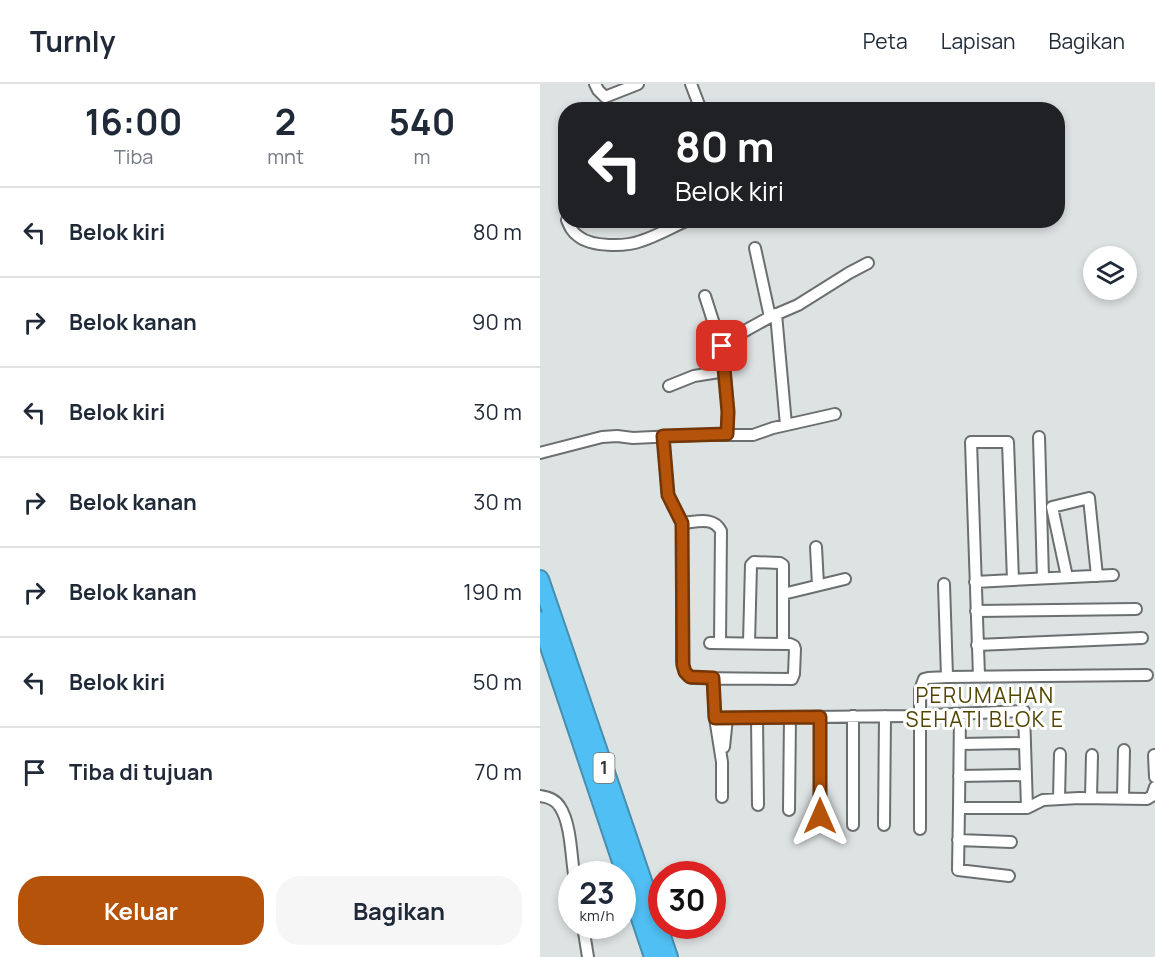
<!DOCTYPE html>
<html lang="id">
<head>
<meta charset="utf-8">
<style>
  :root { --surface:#fff; --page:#f6f6f7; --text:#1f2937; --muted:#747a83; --line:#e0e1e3; --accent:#b45309 }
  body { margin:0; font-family:Manrope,sans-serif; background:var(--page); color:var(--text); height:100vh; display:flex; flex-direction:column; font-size:22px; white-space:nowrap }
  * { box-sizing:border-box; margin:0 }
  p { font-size:20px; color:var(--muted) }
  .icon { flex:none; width:33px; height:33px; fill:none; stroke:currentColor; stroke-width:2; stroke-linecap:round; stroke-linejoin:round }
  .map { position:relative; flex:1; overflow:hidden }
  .drawer { display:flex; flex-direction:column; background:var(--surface); width:540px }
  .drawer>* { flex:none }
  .guide { position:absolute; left:18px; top:18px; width:507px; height:126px; border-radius:24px; box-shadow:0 3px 9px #0003; background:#202124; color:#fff; overflow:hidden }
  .tools { position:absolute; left:543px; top:162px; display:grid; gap:12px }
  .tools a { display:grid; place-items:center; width:54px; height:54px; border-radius:50%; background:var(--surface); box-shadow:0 3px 9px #0003; font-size:30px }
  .speed { position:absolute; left:18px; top:777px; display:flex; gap:12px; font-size:30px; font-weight:700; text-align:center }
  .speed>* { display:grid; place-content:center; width:78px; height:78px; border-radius:50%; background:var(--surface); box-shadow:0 3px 9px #0003; line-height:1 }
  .speed small { font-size:15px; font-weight:400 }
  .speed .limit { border:9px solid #d22; background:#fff; color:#111 }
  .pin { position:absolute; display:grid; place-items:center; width:51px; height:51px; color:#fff; margin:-26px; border-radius:12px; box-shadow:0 3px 9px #0006 }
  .me { position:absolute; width:66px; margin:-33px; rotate:0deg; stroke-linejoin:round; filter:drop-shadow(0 0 4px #0008) }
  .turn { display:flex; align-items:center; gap:21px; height:126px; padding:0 18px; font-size:27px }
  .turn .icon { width:78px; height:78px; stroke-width:2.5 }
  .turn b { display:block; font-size:42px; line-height:51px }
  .eta { display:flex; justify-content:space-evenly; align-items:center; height:102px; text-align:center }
  .eta b { font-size:36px; font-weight:700; line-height:42px }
  .button { display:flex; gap:12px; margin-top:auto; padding:12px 18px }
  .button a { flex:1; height:69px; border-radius:24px; background:var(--accent); color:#fff; font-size:24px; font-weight:700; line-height:69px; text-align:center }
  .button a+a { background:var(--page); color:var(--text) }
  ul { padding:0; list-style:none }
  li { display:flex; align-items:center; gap:18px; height:90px; padding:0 18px; border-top:2px solid var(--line) }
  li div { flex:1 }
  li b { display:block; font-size:22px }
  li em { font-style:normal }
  header { display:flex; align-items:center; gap:36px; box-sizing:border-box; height:84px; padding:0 30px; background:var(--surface); border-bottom:2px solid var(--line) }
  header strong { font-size:28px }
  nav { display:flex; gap:33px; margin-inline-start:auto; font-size:21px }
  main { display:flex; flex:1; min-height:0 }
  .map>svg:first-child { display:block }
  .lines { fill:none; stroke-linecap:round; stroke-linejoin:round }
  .minor-casing { stroke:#6b6f70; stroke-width:14 }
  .highway-casing { stroke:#468fb1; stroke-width:20 }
  .minor { stroke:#fff; stroke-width:10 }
  .highway { stroke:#50bff3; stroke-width:16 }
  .route-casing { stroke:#753606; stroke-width:15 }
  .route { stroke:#b45309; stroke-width:10 }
  .labels { text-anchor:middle; stroke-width:6; stroke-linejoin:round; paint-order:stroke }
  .shield { fill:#fff; stroke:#707272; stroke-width:1.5 }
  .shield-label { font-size:18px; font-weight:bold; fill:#333536 }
  .neighbourhood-label { font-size:21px; letter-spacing:1.5px; fill:#524501; stroke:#fff }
</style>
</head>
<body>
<header>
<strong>Turnly</strong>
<nav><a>Peta</a><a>Lapisan</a><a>Bagikan</a></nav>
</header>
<main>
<section class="drawer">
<div class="eta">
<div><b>16:00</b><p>Tiba</p></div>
<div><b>2</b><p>mnt</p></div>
<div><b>540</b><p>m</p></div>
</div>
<ul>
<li><svg class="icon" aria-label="left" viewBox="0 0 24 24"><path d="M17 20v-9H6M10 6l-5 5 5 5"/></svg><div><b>Belok kiri</b></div><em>80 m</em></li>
<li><svg class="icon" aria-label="right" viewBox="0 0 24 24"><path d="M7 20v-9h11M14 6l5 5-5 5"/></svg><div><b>Belok kanan</b></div><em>90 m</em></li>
<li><svg class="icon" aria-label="left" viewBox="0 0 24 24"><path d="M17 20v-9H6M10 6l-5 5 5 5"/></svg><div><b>Belok kiri</b></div><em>30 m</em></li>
<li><svg class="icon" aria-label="right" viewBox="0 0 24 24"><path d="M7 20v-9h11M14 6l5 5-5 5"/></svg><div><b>Belok kanan</b></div><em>30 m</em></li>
<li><svg class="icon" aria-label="right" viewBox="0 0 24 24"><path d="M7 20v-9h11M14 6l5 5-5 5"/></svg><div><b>Belok kanan</b></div><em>190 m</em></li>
<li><svg class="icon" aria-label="left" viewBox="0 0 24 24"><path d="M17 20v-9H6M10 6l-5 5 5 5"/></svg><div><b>Belok kiri</b></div><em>50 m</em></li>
<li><svg class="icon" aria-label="arrive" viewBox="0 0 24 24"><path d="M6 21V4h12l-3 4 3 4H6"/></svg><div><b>Tiba di tujuan</b></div><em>70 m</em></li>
</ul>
<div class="button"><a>Keluar</a><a>Bagikan</a></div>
</section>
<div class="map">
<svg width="615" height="873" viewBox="0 0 615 873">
  <rect width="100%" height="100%" fill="#dde2e3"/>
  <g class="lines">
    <defs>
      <path id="minor" d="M 55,0 L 58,6 L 65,13 L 98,0
        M 151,0 L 161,26
        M 27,136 C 30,143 32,148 38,152 C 51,163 85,163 101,157 C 117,152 132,143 148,136
        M 215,164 L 230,233
        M 165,212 L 183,268 L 188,328 L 187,350
        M 236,230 L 246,341
        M 182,262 L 201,249 L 230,233 L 258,221 L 309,189 L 328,179
        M 129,302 L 154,292 L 185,287
        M 123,352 L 128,411 L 142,439 L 142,577 C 143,584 145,593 153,594 L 252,595 L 254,590 L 255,565 L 254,562 L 250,560 L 170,559
        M 499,353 L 503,494
        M 0,369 L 62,353 L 77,352 L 93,354 L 155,351 L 213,351 L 233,344 L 295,330
        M 142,439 C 157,438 173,432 181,447 L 180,559
        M 276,463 L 278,501
        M 527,493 L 512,423 L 549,414 L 557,492
        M 435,498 L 473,496
        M 404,500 L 407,593
        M 243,510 L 305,495
        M 436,527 L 596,525
        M 209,559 L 211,481 L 214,478 L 240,479 L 243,481 L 243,560
        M 437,561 L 602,554
        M 439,592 L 431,358 L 468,358 L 473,496 L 573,491
        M 173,594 L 175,634 L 367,632 L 484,627 L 487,724
        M 420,630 L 419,724 L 487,724 L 503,716 L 539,714 L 607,715 L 612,712 L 615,703
        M 313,632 L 313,741
        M 217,633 L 218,721
        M 280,633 L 280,732
        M 175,634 L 182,678 L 182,713
        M 420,660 L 485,659
        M 184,663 L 187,634
        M 614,671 L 615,693
        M 419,692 L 486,691
        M 0,712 C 8,713 16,716 20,723 C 31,740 31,771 34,790
        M 551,714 L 552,671
        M 583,714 L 584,666
        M 519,715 L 520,670
        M 419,724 L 418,786 L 469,792
        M 249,726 L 250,633
        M 344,741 L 345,632
        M 380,745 L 380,606 L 384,595 L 388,594 L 407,593 L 607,591
        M 418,756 L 471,758
        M 43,842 L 48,873"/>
      <path id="highway" d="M 0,495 L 129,873
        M 0,536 L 113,873"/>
    </defs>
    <!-- minor casing -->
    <use href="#minor" class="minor-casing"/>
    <!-- highway casing -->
    <use href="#highway" class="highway-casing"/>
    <!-- minor -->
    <use href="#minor" class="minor"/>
    <!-- highway -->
    <use href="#highway" class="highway"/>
  </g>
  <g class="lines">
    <defs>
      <path id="route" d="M 182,262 L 188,328 L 187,350 L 123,352 L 128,411 L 142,439 L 143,581 L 145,588 L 150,593 L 173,594 L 175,634 L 280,633 L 280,732"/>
    </defs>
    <!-- route casing -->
    <use href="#route" class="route-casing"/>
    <!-- route -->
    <use href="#route" class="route"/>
  </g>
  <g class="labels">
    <!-- shield labels -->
    <rect class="shield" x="53.5" y="669" width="21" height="30" rx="4.5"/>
    <g class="shield-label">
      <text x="64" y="690">1</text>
    </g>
    <!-- neighbourhood labels -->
    <g class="neighbourhood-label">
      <text x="445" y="619">PERUMAHAN<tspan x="445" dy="24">SEHATI BLOK E</tspan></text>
    </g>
  </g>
</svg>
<div class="tools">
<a><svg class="icon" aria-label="layers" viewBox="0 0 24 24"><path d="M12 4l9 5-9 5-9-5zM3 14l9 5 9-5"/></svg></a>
</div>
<div class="speed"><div>23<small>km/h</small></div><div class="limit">30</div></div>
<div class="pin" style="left:182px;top:262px;background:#d93025"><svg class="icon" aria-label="arrive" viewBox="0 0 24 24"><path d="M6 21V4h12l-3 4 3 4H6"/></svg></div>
<svg class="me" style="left:280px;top:732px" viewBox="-20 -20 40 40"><path d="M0-17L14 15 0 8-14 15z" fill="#b45309" stroke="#fff" stroke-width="4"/></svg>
<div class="guide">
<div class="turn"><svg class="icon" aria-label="left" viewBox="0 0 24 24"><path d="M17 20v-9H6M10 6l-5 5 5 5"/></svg><div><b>80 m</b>Belok kiri</div></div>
</div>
</div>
</main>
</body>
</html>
